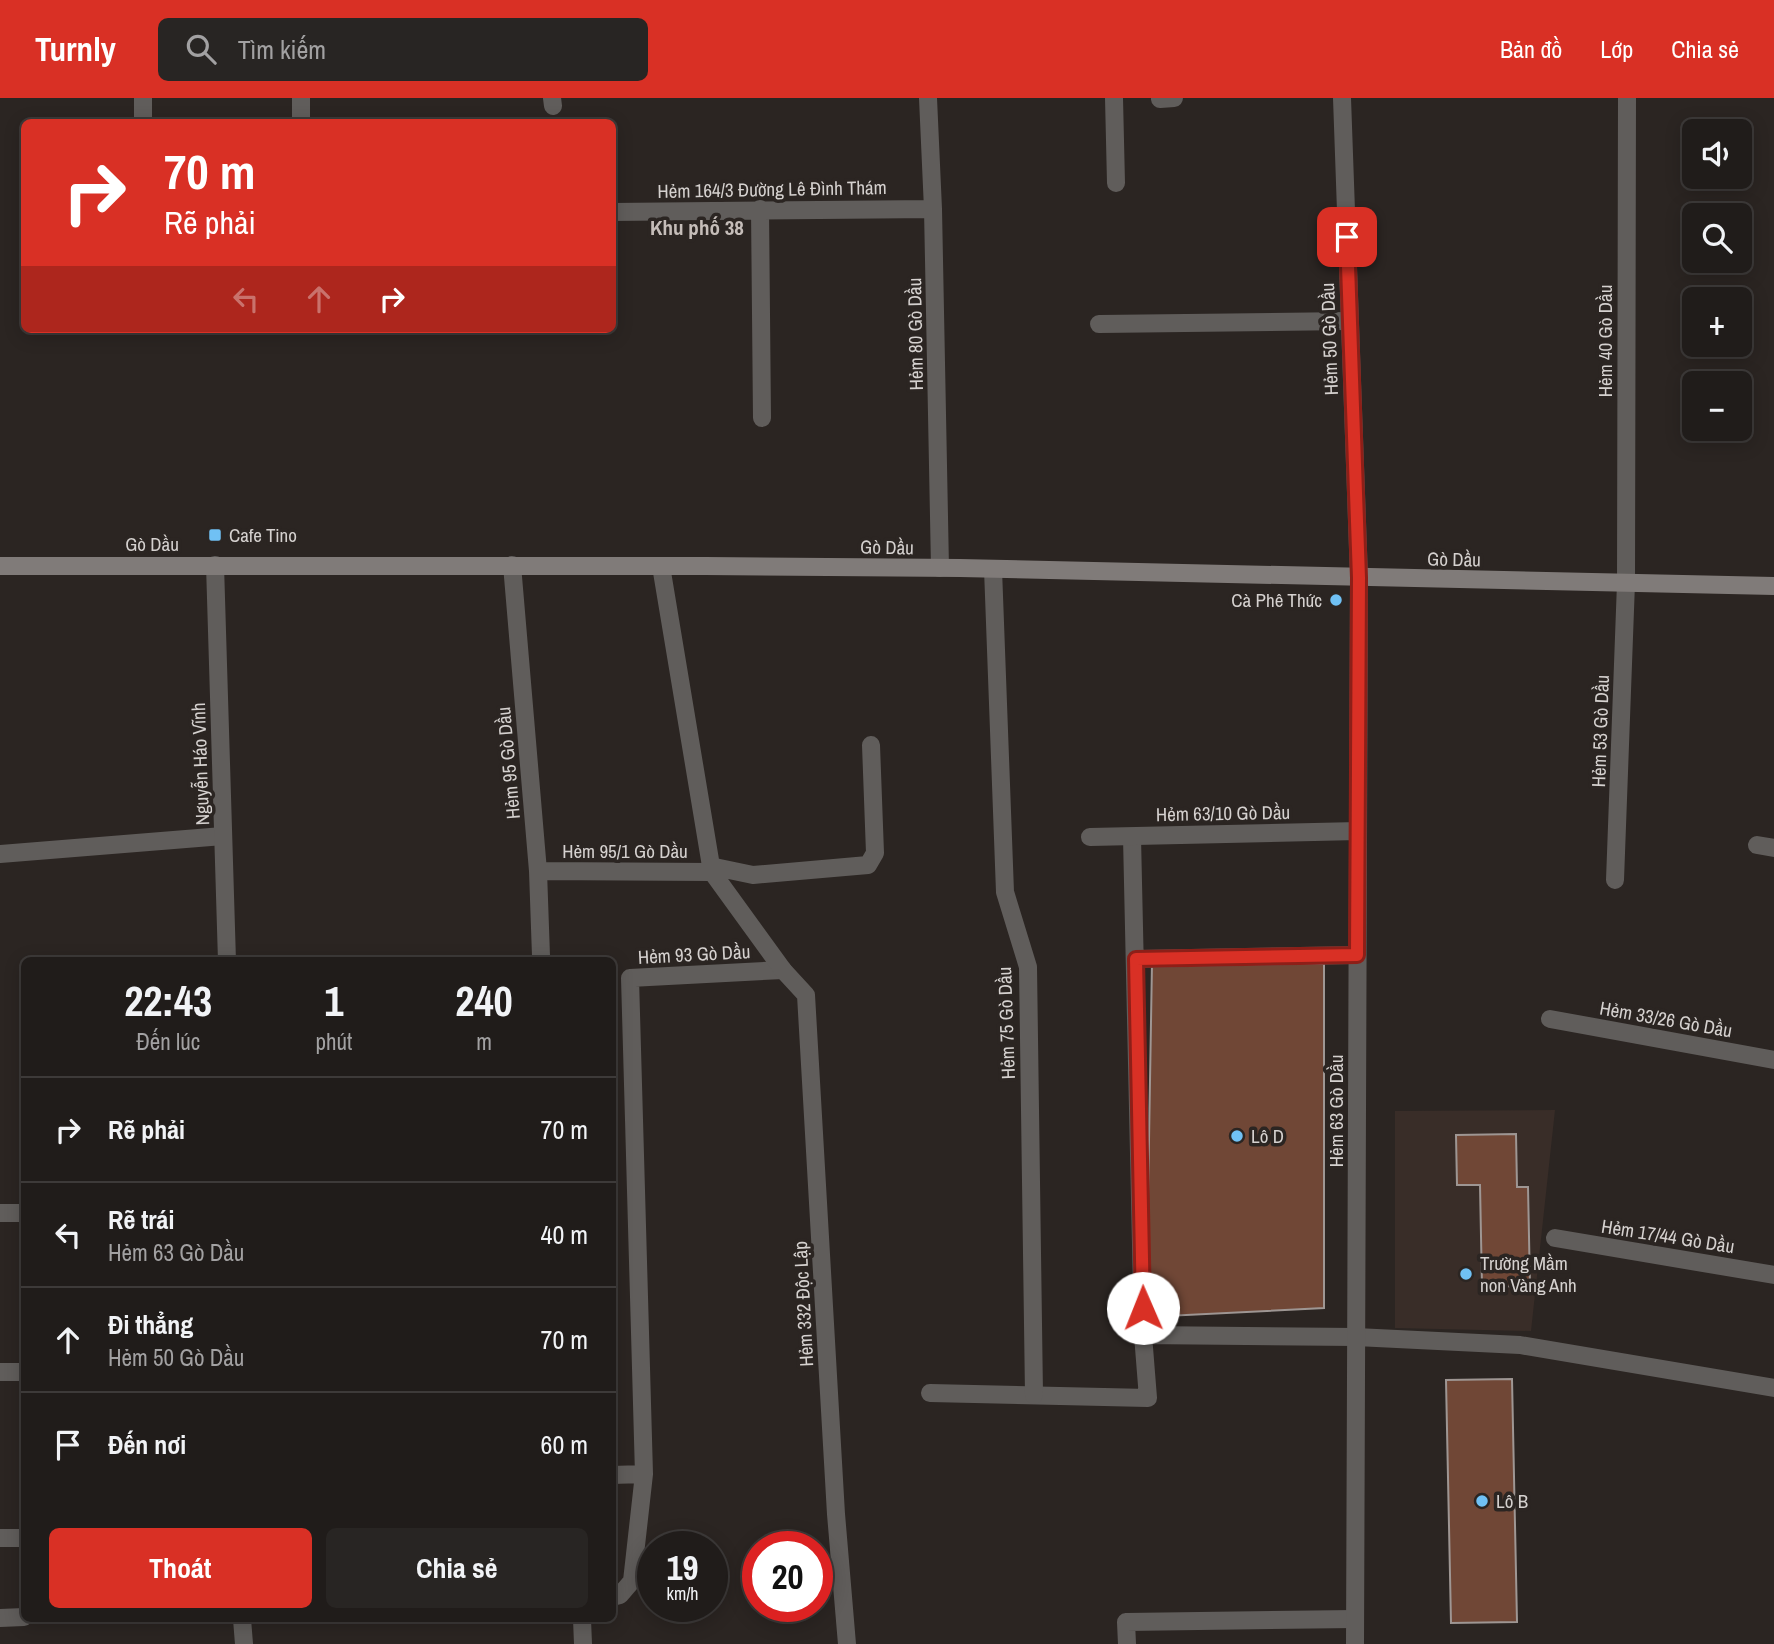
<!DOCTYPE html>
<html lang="vi">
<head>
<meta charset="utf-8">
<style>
  :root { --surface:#201c1a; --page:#282523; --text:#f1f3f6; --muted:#a2a1a2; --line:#3d3a39; --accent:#d93025 }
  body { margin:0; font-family:"Archivo Narrow",sans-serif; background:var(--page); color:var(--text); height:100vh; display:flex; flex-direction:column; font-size:26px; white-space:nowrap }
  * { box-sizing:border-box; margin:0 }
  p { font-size:23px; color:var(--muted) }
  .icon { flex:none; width:38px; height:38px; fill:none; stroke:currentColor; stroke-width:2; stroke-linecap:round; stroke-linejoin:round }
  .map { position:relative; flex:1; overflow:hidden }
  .drawer { position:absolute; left:21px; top:859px; width:595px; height:665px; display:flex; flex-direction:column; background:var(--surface); border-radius:10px; box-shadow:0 4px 18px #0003,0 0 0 2px var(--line) }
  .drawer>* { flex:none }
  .top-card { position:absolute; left:21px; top:21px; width:595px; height:214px; border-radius:10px; box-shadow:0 4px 18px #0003,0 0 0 2px var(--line); background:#d93025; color:#fff; overflow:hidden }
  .fabs { position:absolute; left:1682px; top:21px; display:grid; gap:14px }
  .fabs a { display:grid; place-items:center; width:70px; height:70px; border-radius:10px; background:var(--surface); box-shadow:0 4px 18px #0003,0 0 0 2px var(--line); font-size:35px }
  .speed { position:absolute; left:637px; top:1433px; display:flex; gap:14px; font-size:35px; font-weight:700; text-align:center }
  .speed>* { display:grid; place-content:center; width:91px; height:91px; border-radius:50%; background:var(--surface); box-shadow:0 4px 18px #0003,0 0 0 2px var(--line); line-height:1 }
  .speed small { font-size:18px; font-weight:400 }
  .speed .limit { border:10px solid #d22; background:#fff; color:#111 }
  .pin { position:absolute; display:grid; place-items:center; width:60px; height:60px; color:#fff; margin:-30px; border-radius:14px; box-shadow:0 4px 10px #0006 }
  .me { position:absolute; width:77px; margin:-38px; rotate:359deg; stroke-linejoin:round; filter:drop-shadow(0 0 5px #0008) }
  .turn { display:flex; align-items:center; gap:24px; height:147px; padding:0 28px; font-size:32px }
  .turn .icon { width:91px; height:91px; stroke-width:2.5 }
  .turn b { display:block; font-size:49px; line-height:60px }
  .lanes { display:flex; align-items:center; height:66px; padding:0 28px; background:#0003; justify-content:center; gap:35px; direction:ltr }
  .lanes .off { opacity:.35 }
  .eta { display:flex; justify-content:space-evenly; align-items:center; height:119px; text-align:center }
  .eta b { font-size:42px; font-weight:800; line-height:49px }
  .primary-button { display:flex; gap:14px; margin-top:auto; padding:14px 28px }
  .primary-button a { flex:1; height:80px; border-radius:10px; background:var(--accent); color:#fff; font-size:28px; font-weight:800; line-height:80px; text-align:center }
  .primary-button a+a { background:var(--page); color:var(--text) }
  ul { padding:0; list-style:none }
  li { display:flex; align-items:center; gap:21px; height:105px; padding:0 28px; border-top:2px solid var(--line) }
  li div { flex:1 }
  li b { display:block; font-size:26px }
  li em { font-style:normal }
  header { display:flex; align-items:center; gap:42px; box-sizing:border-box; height:98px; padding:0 35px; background:var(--accent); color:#fff }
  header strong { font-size:33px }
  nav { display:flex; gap:38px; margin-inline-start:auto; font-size:24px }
  .search { width:490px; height:63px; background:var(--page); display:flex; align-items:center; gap:18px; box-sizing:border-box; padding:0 24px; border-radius:10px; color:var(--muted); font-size:26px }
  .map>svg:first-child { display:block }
  .built { fill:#392d28 }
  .building { fill:#704736; stroke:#9e9693; stroke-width:2 }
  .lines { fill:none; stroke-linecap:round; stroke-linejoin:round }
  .lane { stroke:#605d5b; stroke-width:18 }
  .street { stroke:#605d5b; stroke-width:18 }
  .secondary { stroke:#807b79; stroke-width:18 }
  .route-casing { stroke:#8d1f18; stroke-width:18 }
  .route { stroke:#d93025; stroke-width:12 }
  .poi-dot { fill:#70c1f4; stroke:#2b2522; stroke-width:2.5 }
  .labels { text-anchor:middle; stroke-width:7; stroke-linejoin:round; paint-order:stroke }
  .street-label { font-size:19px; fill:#d5d1cf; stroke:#2b2522 }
  .poi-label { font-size:19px; fill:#d5d1cf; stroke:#2b2522; text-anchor:start }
  .neighbourhood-label { font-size:21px; font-weight:bold; fill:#c5bdb9; stroke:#2b2522 }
</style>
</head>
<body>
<header>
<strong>Turnly</strong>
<div class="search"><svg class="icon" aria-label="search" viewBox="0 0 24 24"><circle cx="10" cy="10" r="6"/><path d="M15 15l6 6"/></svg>Tìm kiếm</div>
<nav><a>Bản đồ</a><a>Lớp</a><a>Chia sẻ</a></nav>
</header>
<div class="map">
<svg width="1774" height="1546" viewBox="0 0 1774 1546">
  <rect width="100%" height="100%" fill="#2b2522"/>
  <!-- built -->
  <path class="built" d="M 1555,1012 L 1531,1233 L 1395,1230 L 1395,1013 Z"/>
  <!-- building -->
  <path class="building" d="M 1152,865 L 1324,866 L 1324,1210 L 1146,1219 Z
    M 1516,1036 L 1517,1089 L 1528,1089 L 1530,1188 L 1482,1189 L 1480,1087 L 1457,1087 L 1456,1037 Z
    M 1512,1281 L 1517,1524 L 1451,1525 L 1446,1282 Z"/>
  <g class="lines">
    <!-- lane -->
    <path class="lane" d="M 1114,0 L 1116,85
      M 1160,1 L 1174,0
      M 1099,226 L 1350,223
      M 0,756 L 223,738
      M 1136,861 L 1357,857
      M 0,1115 L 24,1115
      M 1143,1237 L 1356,1239 L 1520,1247 L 1774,1290
      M 0,1274 L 24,1274
      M 930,1295 L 1148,1300 L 1143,1237 L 1132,739
      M 612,1377 L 644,1376
      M 0,1440 L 24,1440
      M 612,1499 L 620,1497 L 632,1483 L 644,1376 L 630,880 L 783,872
      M 0,1520 L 24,1519
      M 1127,1546 L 1126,1524 L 1355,1521"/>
    <!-- street -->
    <path class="street" d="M 552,0 L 553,8
      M 928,0 L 933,111 L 940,470
      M 1342,0 L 1359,480 L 1355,1546
      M 143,24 L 143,0
      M 301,24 L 301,0
      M 760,111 L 762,320
      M 612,114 L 933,111
      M 215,467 L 227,863
      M 512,467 L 538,773 L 541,858
      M 661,468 L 712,774 L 783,872 L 806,897 L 836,1416 L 847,1546
      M 993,471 L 1005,794 L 1028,869 L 1034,1297
      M 1090,739 L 1358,733
      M 1757,747 L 1774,750
      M 710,768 L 753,777 L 868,767 L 875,755 L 871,647
      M 538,773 L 712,774
      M 1615,782 L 1626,485 L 1627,0
      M 1550,921 L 1774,962
      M 1555,1140 L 1774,1177
      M 242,1521 L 244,1546
      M 582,1521 L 583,1546"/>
    <!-- secondary -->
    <path class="secondary" d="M 0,468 L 705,468 L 960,470 L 1774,488"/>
  </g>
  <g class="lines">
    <defs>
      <path id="route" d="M 1143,1210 L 1136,861 L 1357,857 L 1359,480 L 1347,139"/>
    </defs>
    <!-- route casing -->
    <use href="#route" class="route-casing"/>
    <!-- route -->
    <use href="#route" class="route"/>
  </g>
  <!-- markers -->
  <g class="poi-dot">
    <rect x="208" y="430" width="14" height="14" rx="3.5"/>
    <circle cx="1336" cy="502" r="7"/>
    <circle cx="1237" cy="1038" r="7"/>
    <circle cx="1466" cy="1176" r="7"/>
    <circle cx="1482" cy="1403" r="7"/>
  </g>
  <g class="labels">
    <!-- street labels -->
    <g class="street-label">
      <text transform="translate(772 91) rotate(-1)" y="7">Hẻm 164/3 Đường Lê Đình Thám</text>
      <text transform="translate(915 236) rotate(-91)" y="7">Hẻm 80 Gò Dầu</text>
      <text transform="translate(1329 241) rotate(-92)" y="7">Hẻm 50 Gò Dầu</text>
      <text transform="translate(1605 243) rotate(-90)" y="7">Hẻm 40 Gò Dầu</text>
      <text x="152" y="453">Gò Dầu</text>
      <text transform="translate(887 449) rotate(1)" y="7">Gò Dầu</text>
      <text transform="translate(1454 461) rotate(1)" y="7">Gò Dầu</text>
      <text transform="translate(1600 633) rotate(-88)" y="7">Hẻm 53 Gò Dầu</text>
      <text transform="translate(508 665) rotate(-95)" y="7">Hẻm 95 Gò Dầu</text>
      <text transform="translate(200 666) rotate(-92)" y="7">Nguyễn Háo Vĩnh</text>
      <text transform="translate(1223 715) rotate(-1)" y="7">Hẻm 63/10 Gò Dầu</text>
      <text x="625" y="760">Hẻm 95/1 Gò Dầu</text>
      <text transform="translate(694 856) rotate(-3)" y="7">Hẻm 93 Gò Dầu</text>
      <text transform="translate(1666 921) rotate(10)" y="7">Hẻm 33/26 Gò Dầu</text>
      <text transform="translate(1006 925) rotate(-92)" y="7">Hẻm 75 Gò Dầu</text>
      <text transform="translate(1336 1013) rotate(-90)" y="7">Hẻm 63 Gò Dầu</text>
      <text transform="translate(1668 1138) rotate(9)" y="7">Hẻm 17/44 Gò Dầu</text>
      <text transform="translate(803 1206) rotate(-93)" y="7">Hẻm 332 Độc Lập</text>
    </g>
    <!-- poi labels -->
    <g class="poi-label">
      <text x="229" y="444">Cafe Tino</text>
      <text x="1322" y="509" text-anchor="end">Cà Phê Thức</text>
      <text x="1251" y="1045">Lô D</text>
      <text x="1480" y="1172">Trường Mầm<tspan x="1480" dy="22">non Vàng Anh</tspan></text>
      <text x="1496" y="1410">Lô B</text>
    </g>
    <!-- neighbourhood labels -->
    <g class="neighbourhood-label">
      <text x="697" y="137">Khu phố 38</text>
    </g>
  </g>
</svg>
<div class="fabs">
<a><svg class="icon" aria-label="sound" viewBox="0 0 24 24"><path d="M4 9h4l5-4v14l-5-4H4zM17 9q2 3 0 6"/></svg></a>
<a><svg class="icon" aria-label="search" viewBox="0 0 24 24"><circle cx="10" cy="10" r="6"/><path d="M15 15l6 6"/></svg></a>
<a>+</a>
<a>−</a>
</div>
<div class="speed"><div>19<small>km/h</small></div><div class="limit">20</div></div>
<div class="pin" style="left:1347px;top:139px;background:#d93025"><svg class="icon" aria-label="arrive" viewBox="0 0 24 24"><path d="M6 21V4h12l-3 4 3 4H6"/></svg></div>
<svg class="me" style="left:1143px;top:1210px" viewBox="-20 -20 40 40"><circle r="19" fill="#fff"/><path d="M0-13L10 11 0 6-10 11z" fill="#d93025"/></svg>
<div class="top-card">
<div class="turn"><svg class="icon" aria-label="right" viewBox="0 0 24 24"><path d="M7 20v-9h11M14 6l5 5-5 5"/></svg><div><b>70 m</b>Rẽ phải</div></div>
<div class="lanes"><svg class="icon off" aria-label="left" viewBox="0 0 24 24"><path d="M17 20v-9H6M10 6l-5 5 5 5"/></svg><svg class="icon off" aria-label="ahead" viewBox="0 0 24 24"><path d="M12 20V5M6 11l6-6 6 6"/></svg><svg class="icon" aria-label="right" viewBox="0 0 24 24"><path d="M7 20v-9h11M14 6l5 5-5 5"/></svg></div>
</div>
<section class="drawer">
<div class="eta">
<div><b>22:43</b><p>Đến lúc</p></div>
<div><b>1</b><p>phút</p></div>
<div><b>240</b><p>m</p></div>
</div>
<ul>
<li><svg class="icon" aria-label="right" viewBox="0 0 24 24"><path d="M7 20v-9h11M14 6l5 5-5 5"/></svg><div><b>Rẽ phải</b></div><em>70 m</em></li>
<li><svg class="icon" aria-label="left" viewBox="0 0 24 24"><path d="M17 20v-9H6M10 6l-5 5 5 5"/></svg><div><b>Rẽ trái</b><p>Hẻm 63 Gò Dầu</p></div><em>40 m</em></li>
<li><svg class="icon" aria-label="ahead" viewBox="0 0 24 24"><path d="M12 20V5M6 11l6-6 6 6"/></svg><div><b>Đi thẳng</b><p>Hẻm 50 Gò Dầu</p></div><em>70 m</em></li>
<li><svg class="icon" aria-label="arrive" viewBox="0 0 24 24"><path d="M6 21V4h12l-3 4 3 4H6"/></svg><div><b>Đến nơi</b></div><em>60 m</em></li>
</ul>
<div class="primary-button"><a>Thoát</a><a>Chia sẻ</a></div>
</section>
</div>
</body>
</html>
